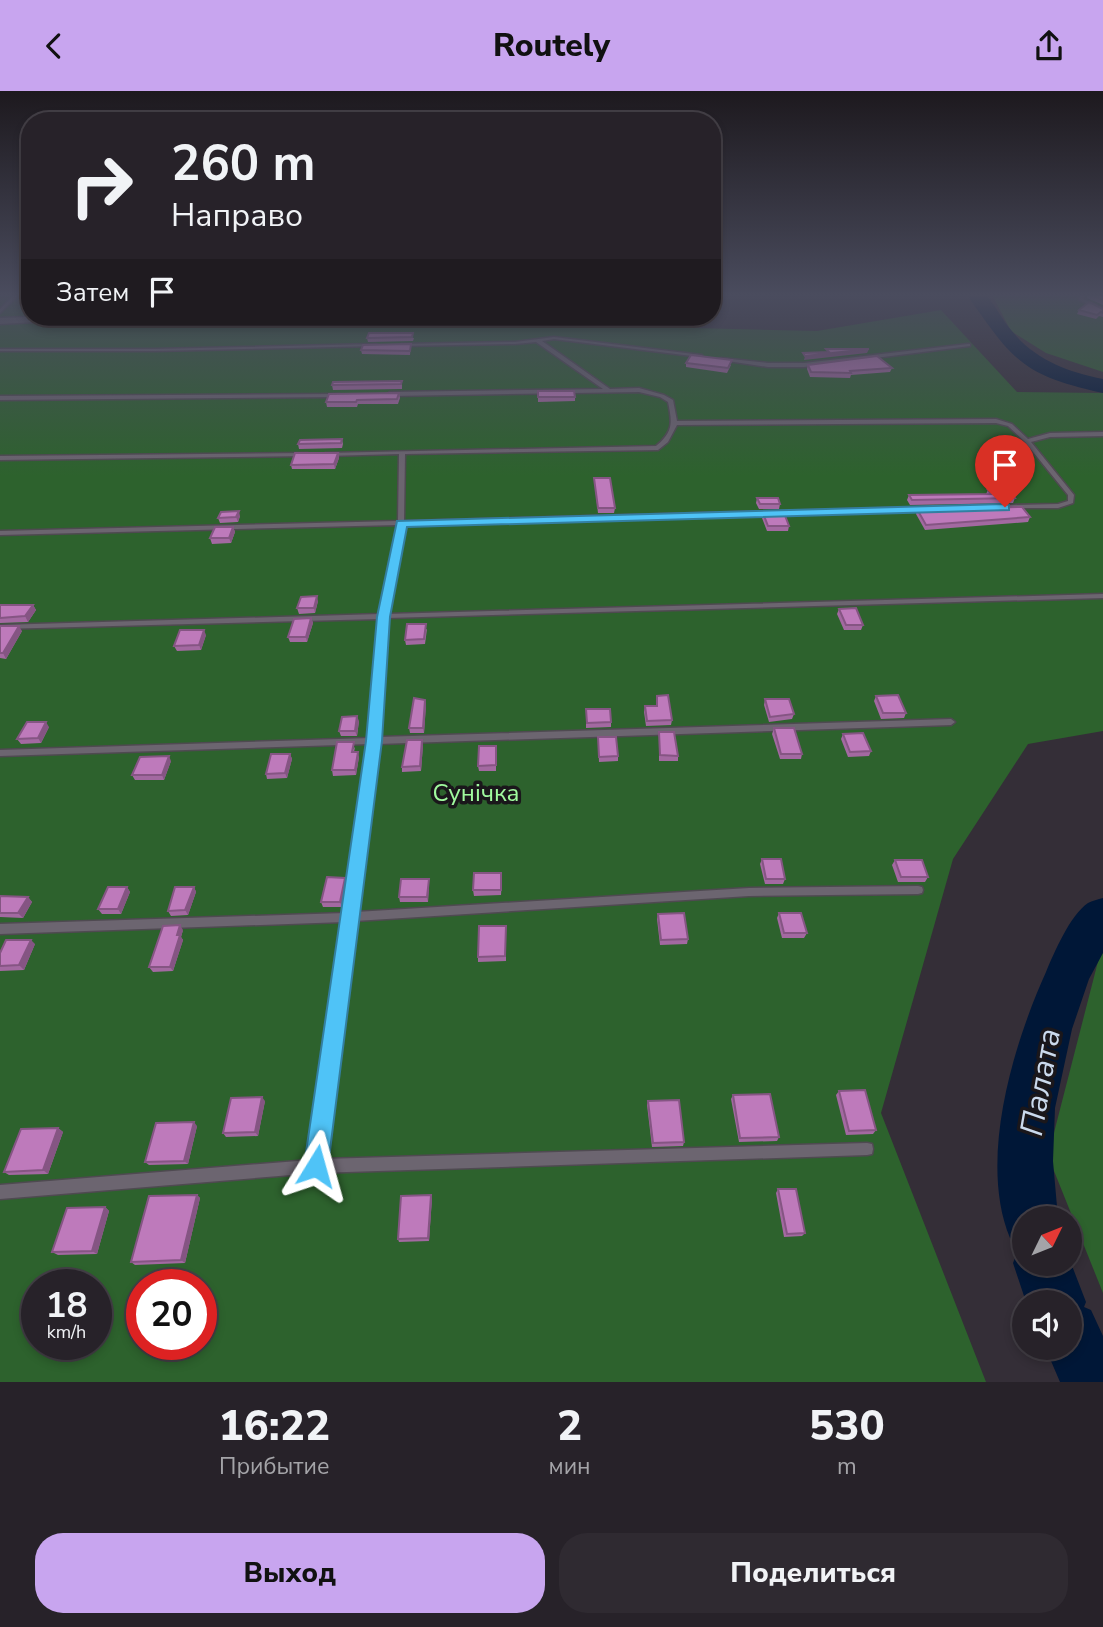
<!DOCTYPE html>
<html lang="ru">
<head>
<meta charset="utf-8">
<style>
  :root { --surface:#272229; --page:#2f2a31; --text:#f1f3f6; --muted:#a4a4a8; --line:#433f46; --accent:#c8a5ef }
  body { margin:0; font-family:"Nunito Sans",sans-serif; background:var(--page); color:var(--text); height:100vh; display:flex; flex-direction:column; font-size:26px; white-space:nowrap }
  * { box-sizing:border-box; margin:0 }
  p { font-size:23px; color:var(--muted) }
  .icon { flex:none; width:38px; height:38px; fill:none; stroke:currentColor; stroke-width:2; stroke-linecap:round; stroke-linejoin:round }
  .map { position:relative; height:1291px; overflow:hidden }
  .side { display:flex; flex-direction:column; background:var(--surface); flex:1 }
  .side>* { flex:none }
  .hud { position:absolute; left:21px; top:21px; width:700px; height:214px; border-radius:28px; box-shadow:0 4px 10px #0003,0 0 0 2px var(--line); background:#272229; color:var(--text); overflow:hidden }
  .needle { width:46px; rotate:47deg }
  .controls { position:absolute; left:1012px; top:1115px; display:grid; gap:14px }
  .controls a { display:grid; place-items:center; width:70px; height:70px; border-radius:50%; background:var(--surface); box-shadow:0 4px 10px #0003,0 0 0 2px var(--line); font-size:35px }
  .speed { position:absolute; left:21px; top:1178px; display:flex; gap:14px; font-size:35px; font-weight:700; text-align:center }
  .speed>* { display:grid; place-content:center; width:91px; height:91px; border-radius:50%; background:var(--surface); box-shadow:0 4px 10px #0003,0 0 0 2px var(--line); line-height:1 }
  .speed small { font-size:18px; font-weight:400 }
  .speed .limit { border:10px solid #d22; background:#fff; color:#111 }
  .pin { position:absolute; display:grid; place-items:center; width:60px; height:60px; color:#fff; margin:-72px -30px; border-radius:50% 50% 50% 0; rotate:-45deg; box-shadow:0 0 7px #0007 }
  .pin .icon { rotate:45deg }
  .me { position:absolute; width:77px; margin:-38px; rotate:8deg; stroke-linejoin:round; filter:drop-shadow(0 0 5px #0008) }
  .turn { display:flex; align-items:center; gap:24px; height:147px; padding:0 35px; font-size:32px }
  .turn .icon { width:91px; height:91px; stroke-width:2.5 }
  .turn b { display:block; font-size:49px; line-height:60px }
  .then { display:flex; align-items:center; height:66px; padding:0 35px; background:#0003; gap:14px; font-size:26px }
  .eta { display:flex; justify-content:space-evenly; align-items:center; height:119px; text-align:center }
  .eta b { font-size:42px; font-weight:800; line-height:49px }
  .button { display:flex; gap:14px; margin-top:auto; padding:14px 35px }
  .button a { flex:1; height:80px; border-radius:28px; background:var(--accent); color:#111; font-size:28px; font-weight:800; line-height:80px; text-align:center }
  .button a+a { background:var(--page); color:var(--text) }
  header { display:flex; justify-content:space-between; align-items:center; height:91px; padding:0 35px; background:var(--accent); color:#111; font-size:32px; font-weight:800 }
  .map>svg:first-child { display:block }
  .green { fill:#2d622d; fill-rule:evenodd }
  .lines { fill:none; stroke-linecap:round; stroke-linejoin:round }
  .river { fill:#001737; fill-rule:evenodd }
  .lane-casing { stroke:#4f4a51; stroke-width:3 }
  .street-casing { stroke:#4f4a51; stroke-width:3 }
  .lane { fill:#6c6570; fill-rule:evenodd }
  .street { fill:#6c6570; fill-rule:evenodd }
  .wall { fill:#a369a1 }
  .shaded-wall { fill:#855583 }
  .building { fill:#be7abb; stroke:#855583; stroke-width:2 }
  .route { fill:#4fc3f7; stroke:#337fa1; stroke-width:2 }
  .labels { text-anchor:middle; stroke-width:7; stroke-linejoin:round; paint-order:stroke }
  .park-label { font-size:24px; fill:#a0fa9e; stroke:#1a171b }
  .near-water-label { font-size:32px; font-style:italic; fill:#cbdaed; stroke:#1a171b }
</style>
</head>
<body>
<header><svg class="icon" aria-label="back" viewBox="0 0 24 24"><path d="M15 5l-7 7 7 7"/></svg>Routely<svg class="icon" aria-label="share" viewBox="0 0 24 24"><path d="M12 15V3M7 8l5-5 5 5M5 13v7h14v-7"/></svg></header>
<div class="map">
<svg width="1103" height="1291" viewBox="0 0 1103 1291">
  <rect width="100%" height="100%" fill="#342e37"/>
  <!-- green -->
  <path class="green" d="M 0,204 L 30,204 L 30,226 L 648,226 L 694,237 L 817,240 L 941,219 L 1017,301 L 1103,302 L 1103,640 L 1028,653 L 953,768 L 881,1022 L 986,1291 L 0,1291 ZM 37,1194 L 96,1194 L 96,1253 L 37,1253 ZM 142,1194 L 201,1194 L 201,1253 L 142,1253 Z
    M 992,204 L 1103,204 L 1103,281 L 1046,262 L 1011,240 Z
    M 1103,851 L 1103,1202 L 1048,1065 Z"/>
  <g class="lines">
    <!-- river -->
    <path class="river" d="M 967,204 L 986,204 C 996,215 1002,229 1012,240 C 1035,269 1068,281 1103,288 L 1103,302 C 1021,284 1013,269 967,204 Z
      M 1103,807 L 1103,862 L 1089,888 L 1072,938 L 1055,1017 L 1053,1070 L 1058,1127 L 1024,1127 L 1024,1172 L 1069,1172 L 1069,1167 L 1086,1211 L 1084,1216 L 1091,1219 L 1103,1245 L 1103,1291 L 1060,1291 L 1045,1256 L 1069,1256 L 1069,1211 L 1026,1211 L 1013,1172 L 1021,1152 L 1010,1147 C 978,1070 1013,954 1046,881 C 1054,862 1070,824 1088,812 C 1092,810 1098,808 1103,807 Z"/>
    <defs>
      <path id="lane" d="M 14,204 L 18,204 L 0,222 L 0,218 Z
        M 1081,204 L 1085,204 L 1083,208 L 1103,217 L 1103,220 L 1079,209 Z
        M 554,246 L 702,264 L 702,266 L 700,266 L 554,248 L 542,250 L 610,298 L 639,297 L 664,304 L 673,309 L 677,330 L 996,328 L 1012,333 L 1028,348 L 1050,342 L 1103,341 L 1103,345 L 1050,346 L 1031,351 L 1074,404 L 1073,412 L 1058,417 L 1008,417 L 1007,416 L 1010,414 L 1058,413 L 1068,410 L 1068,404 L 1025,351 L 1008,335 L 996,332 L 677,334 L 668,351 L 658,359 L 405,363 L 404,430 L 926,416 L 929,418 L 926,420 L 404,434 L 387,523 L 1103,503 L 1103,507 L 387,527 L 379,646 L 951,628 L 955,631 L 951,634 L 378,653 L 356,821 L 749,797 L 918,795 L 922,796 L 923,799 L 922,802 L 918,803 L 749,805 L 355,830 L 323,1068 L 867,1052 L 872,1053 L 873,1058 L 872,1063 L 867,1064 L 316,1082 L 0,1108 L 0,1094 L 310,1069 L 344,831 L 0,843 L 0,833 L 345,822 L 369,653 L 0,665 L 0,659 L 370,647 L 379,528 L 0,538 L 0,534 L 380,523 L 397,434 L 0,444 L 0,440 L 398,430 L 399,363 L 327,365 L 324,363 L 325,362 L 656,355 C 674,340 672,331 668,311 L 660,306 L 639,301 L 390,305 L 387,303 L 390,301 L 603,298 L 536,251 L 515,253 L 401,255 L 399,254 L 401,253 L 515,251 Z
        M 376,253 L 378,254 L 378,255 L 155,260 L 0,260 L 0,258 L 155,258 Z
        M 968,253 L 970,253 L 970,255 L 804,276 L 768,276 L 721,269 L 719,268 L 721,267 L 768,272 L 804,272 Z
        M 340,303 L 341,304 L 338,306 L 0,309 L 0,305 Z
        M 308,362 L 309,363 L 306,365 L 0,369 L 0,365 Z"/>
      <path id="street" d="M 30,226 L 76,226 L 71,229 L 0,233 L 0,227 Z"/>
    </defs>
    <!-- lane casing -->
    <use href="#lane" class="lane-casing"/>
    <!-- street casing -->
    <use href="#street" class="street-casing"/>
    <!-- lane -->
    <use href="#lane" class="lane"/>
    <!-- street -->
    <use href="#street" class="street"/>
  </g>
  <!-- wall -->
  <path class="wall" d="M 1087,204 L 1103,204 L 1103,214 L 1087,207 Z
    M 1103,218 L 1103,226 L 1099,225 L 1096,228 L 1077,223 L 1079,219 Z
    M 369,242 L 414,247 L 413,250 L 368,251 L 367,247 Z
    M 411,253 L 410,264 L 362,263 L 361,259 Z
    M 686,272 L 731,274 L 727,282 L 686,276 Z
    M 808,274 L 892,277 L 890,281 L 851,284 L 850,287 L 810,286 L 807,278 Z
    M 402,290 L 402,298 L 333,299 L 332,294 Z
    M 538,300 L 575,306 L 575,310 L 538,311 Z
    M 399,302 L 400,307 L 398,313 L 358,313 L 357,316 L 327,316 L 326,311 Z
    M 342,348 L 343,353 L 342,357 L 299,358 L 298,353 Z
    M 338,362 L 339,367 L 335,378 L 292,378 L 291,374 Z
    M 594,387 L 615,417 L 614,422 L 598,422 Z
    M 988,399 L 1015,407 L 1013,412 L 910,414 L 907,409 L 909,404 L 986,403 Z
    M 757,407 L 780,413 L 779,418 L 759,418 L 756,412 Z
    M 917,418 L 1030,426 L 1028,431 L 925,439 L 916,423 Z
    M 763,422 L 789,435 L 788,440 L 767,440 L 762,427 Z
    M 240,425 L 238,431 L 220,432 L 218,427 Z
    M 233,436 L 235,441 L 231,452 L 212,453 L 210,447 Z
    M 318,510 L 315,522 L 299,523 L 297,517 Z
    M 0,514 L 33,514 L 36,519 L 28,531 L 0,532 Z
    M 839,518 L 863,534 L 861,539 L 844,539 L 837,523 Z
    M 311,527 L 313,532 L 307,551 L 290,551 L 288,546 Z
    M 0,535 L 22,540 L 6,568 L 0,567 Z
    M 427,538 L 425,553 L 406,554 L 405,549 Z
    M 206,544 L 201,559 L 177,560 L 174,555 Z
    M 657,605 L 672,629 L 671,634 L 646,635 L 644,621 L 645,615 L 656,615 Z
    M 876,605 L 906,622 L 904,627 L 881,628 L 874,610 Z
    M 765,608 L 794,623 L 792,628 L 769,631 L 764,614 Z
    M 425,609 L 426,614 L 424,642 L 410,642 L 409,637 Z
    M 586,618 L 611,631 L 611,636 L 586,637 Z
    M 359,630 L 357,645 L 341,645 L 339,640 Z
    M 49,636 L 41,652 L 21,653 L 17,648 Z
    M 774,637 L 802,663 L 801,668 L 780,668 L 772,643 Z
    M 659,641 L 678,665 L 678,670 L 659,670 Z
    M 843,643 L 871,660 L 869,665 L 848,666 L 841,648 Z
    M 598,646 L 618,665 L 618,670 L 599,671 Z
    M 423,654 L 421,680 L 402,681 L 402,676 Z
    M 496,655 L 496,680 L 479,680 L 478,675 Z
    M 355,656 L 354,661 L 359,666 L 356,684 L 333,685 L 332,679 Z
    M 290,663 L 292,668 L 287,687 L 267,688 L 266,683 Z
    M 171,670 L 164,689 L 135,689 L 132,684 Z
    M 762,768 L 785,788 L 783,793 L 765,793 L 760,773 Z
    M 895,769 L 928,786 L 925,791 L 898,791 L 892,774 Z
    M 502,787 L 501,804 L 474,805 L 473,799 Z
    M 429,788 L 429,793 L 428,811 L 400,811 L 399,806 Z
    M 347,792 L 342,816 L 323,816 L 321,811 Z
    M 127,796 L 130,801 L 121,823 L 102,823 L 98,818 Z
    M 194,796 L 196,801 L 188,824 L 171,825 L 168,820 Z
    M 0,805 L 28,806 L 32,811 L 23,827 L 0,826 Z
    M 779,822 L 807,842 L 804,847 L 782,847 L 777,827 Z
    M 658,823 L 688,848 L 687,853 L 660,854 L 657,828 Z
    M 183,839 L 181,846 L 183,849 L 173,880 L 153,881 L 149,876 Z
    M 506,840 L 506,870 L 478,871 L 478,866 Z
    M 35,853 L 24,879 L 0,880 L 0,862 Z
    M 839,1000 L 876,1039 L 873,1043 L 846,1044 L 836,1004 Z
    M 733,1004 L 779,1046 L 777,1050 L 739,1051 L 731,1008 Z
    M 265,1010 L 258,1045 L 226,1046 L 223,1042 Z
    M 648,1010 L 684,1051 L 683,1055 L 652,1056 L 647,1014 Z
    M 197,1035 L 188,1073 L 149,1074 L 145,1071 Z
    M 58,1037 L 63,1041 L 48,1083 L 9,1084 L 4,1081 Z
    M 778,1098 L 805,1142 L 802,1145 L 784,1146 L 776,1102 Z
    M 197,1104 L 200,1107 L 185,1172 L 135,1174 L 131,1171 Z
    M 432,1107 L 429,1150 L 399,1151 L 398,1148 Z
    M 105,1116 L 109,1120 L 97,1163 L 58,1164 L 52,1161 Z"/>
  <!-- shaded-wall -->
  <path class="shaded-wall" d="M 869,258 L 867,262 L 804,269 L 805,265 Z
    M 338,362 L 339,367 L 335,378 L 334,373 Z
    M 239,420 L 240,425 L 238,431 L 236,426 Z
    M 233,436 L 235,441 L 231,452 L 229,447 Z
    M 317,505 L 318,510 L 315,522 L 314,517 Z
    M 33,514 L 36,519 L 28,531 L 25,525 Z
    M 311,527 L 313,532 L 307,551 L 306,546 Z
    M 19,535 L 22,540 L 6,568 L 3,562 Z
    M 204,539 L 206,544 L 201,559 L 199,554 Z
    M 425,609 L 426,614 L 424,642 L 423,637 Z
    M 357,625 L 359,630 L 357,645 L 355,640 Z
    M 46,631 L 49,636 L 41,652 L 38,647 Z
    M 422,649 L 423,654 L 421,680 L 420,675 Z
    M 358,661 L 359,666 L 356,684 L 355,679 Z
    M 290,663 L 292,668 L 287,687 L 285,682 Z
    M 169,665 L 171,670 L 164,689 L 162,684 Z
    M 345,787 L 347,792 L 342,816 L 340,811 Z
    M 429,788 L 429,793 L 428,811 L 427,806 Z
    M 127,796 L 130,801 L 121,823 L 118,818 Z
    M 194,796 L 196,801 L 188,824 L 185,819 Z
    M 28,806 L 32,811 L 23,827 L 18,822 Z
    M 180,834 L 183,839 L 181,846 L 183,849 L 173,880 L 170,876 L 177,844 Z
    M 31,849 L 35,853 L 24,879 L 19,874 Z
    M 262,1006 L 265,1010 L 258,1045 L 255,1041 Z
    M 194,1031 L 197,1035 L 188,1073 L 184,1070 Z
    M 58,1037 L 63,1041 L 48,1083 L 43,1079 Z
    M 197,1104 L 200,1107 L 185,1172 L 181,1169 Z
    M 431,1104 L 432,1107 L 429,1150 L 428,1147 Z
    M 105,1116 L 109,1120 L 97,1163 L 92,1160 Z"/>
  <!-- building -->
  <path class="building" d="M 1091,204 L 1103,204 L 1103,209 Z
    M 1089,211 L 1103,218 L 1103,222 L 1101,221 L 1097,224 L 1079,219 Z
    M 369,242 L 413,242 L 412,246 L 367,247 Z
    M 411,253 L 410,260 L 361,259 L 363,254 Z
    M 826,258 L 869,258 L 805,265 L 803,262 L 829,261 Z
    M 691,264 L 732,269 L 728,277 L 686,272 Z
    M 877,265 L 892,277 L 850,280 L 851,282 L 811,281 L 808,274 Z
    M 402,290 L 401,293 L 332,294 L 333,291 Z
    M 538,300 L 574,300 L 575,306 L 538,306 Z
    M 399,302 L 397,308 L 357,309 L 356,311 L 326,311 L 329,303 Z
    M 342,348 L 341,352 L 298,353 L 300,349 Z
    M 295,362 L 338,362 L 334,373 L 291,374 Z
    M 594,387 L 610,387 L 615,417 L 598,417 Z
    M 988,399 L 1010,399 L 1015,407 L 912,409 L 909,404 L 991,403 Z
    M 757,407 L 778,407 L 780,413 L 760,413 Z
    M 1022,416 L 1030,426 L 926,434 L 917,418 Z
    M 239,420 L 236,426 L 218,427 L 221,421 Z
    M 763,422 L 784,422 L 789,435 L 768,435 Z
    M 215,436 L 233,436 L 229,447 L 210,447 Z
    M 317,505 L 314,517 L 297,517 L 301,506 Z
    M 0,514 L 33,514 L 25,525 L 0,527 Z
    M 856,517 L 863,534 L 846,534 L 839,518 Z
    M 311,527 L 306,546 L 288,546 L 294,528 Z
    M 407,533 L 426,533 L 424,548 L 405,549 Z
    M 0,535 L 19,535 L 3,562 L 0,562 Z
    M 180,539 L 204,539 L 199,554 L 174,555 Z
    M 668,604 L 672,629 L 647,630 L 645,615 L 657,615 L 657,605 Z
    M 898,604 L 906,622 L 883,622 L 876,605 Z
    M 414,607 L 425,609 L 423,637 L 409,637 Z
    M 765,608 L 789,608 L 794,623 L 770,626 Z
    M 586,618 L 610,618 L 611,631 L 587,632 Z
    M 357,625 L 355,640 L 339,640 L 342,626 Z
    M 27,631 L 46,631 L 38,647 L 17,648 Z
    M 774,637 L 794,637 L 802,663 L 781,663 Z
    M 659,641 L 674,641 L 678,665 L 660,664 Z
    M 863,642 L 871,660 L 850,661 L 843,643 Z
    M 598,646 L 616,646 L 618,665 L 599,666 Z
    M 407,649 L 422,649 L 420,675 L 402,676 Z
    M 337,651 L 354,651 L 352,661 L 358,661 L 355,679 L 332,679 Z
    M 479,655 L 496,655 L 496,674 L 478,675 Z
    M 271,663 L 290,663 L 285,682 L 266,683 Z
    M 169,665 L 162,684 L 132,684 L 140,666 Z
    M 762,768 L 781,768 L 785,788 L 766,788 Z
    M 895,769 L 922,769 L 928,786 L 901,786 Z
    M 474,782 L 501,782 L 501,799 L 473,799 Z
    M 327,786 L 345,787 L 340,811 L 321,811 Z
    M 401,788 L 429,788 L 427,806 L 399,806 Z
    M 108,796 L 127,796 L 118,818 L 98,818 Z
    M 175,796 L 194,796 L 185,819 L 168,820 Z
    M 0,805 L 28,806 L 18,822 L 0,822 Z
    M 684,822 L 688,848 L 661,849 L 658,823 Z
    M 779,822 L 801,822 L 807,842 L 784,842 Z
    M 180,834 L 177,844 L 180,844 L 170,876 L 149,876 L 163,835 Z
    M 479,835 L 506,835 L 505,865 L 478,866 Z
    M 6,849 L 31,849 L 19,874 L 0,875 L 0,862 Z
    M 865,999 L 876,1039 L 849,1040 L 839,1000 Z
    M 770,1003 L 779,1046 L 740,1047 L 733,1004 Z
    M 262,1006 L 255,1041 L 223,1042 L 231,1007 Z
    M 679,1009 L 684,1051 L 653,1052 L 648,1010 Z
    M 194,1031 L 184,1070 L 145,1071 L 156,1032 Z
    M 58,1037 L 43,1079 L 4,1081 L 21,1038 Z
    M 778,1098 L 796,1098 L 805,1142 L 787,1143 Z
    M 197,1104 L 181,1169 L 131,1171 L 149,1105 Z
    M 431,1104 L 428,1147 L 398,1148 L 401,1105 Z
    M 105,1116 L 92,1160 L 52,1161 L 67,1117 Z"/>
  <!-- sky -->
  <linearGradient id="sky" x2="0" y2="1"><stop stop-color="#1d191e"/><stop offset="0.53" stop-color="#4a4c5e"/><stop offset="1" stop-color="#4a4c5e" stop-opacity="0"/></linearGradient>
  <rect width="1103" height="385" fill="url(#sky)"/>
  <!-- route -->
  <path class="route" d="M 1005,413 L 1009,414 L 1009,419 L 407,436 L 390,526 L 382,650 L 328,1075 L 325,1083 L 316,1087 L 308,1083 L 304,1075 L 366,650 L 377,526 L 397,430 Z"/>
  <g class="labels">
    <!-- park labels -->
    <g class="park-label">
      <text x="476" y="710">Сунічка</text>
    </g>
    <!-- near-water labels -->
    <g class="near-water-label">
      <text transform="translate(1040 991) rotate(-80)" y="11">Палата</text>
    </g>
  </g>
</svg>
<div class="controls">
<a><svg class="needle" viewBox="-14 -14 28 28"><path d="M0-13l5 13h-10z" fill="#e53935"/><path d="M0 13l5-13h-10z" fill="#a4a4a8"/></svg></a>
<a><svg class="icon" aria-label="sound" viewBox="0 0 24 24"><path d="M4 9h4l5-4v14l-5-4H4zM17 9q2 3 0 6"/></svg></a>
</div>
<div class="speed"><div>18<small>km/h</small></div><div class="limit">20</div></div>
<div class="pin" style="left:1005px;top:416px;background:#d93025"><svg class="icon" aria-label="arrive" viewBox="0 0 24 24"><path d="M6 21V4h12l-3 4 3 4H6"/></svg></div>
<svg class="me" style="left:316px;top:1075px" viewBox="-20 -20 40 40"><path d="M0-17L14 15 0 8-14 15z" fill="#4fc3f7" stroke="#fff" stroke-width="4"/></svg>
<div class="hud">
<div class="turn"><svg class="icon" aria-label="right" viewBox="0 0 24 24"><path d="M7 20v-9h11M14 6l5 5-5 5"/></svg><div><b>260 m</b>Направо</div></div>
<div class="then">Затем<svg class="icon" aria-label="arrive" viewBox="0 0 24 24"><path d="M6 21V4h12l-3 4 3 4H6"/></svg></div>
</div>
</div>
<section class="side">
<div class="eta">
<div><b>16:22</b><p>Прибытие</p></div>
<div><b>2</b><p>мин</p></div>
<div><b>530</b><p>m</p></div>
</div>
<div class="button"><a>Выход</a><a>Поделиться</a></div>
</section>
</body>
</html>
